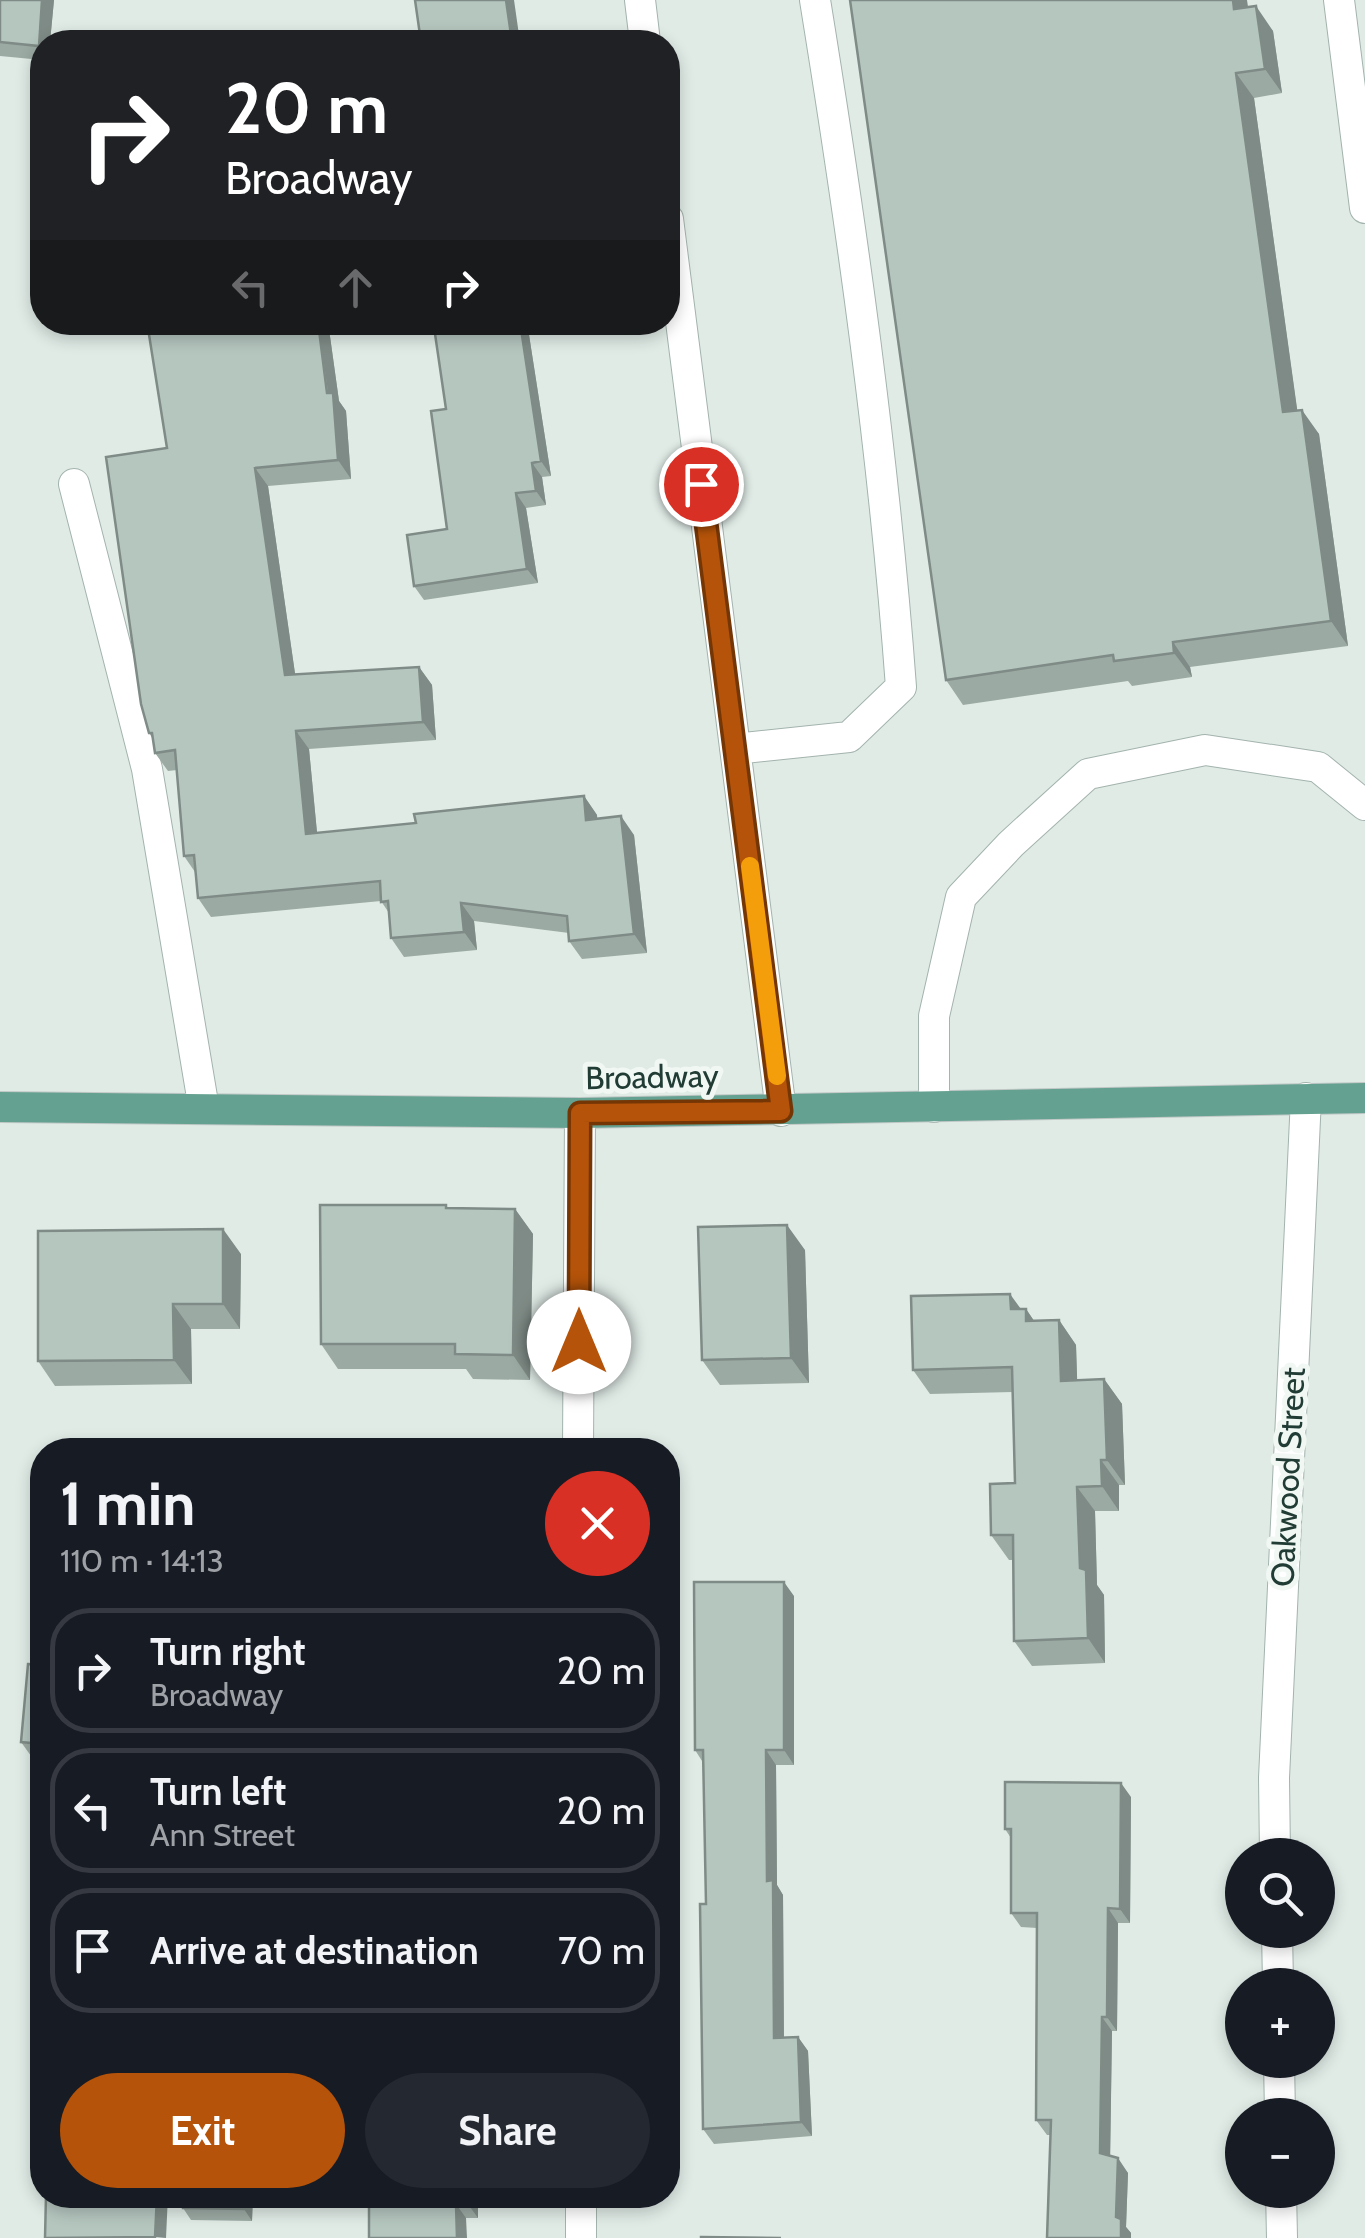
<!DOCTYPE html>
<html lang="en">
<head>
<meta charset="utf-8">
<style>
  :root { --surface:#171b24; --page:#242831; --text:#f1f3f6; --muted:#9ea1a6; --line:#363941; --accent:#b45309 }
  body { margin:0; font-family:Cabin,sans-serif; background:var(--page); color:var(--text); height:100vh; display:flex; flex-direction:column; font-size:38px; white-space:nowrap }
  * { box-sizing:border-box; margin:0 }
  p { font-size:32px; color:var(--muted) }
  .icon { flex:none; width:55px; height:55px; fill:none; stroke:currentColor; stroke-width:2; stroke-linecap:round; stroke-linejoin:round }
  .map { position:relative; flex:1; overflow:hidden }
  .panel { position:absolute; left:30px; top:1438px; width:650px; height:770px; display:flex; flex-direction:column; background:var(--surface); border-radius:40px; box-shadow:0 5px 15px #0003 }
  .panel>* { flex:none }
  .guide { position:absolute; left:30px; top:30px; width:650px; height:305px; border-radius:40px; box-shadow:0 5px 15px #0003; background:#202124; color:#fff; overflow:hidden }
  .tools { position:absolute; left:1225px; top:1838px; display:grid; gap:20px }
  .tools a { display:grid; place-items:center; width:110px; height:110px; border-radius:50%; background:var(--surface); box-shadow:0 5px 15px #0003; font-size:50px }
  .pin { position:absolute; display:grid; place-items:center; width:85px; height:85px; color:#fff; margin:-42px; border:5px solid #fff; border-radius:50%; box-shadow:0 2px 10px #0007 }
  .me { position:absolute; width:110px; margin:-55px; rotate:0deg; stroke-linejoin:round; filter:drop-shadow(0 0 8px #0008) }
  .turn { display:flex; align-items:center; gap:35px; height:210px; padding:0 30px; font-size:45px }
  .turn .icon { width:130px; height:130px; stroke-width:2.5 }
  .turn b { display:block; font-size:70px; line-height:85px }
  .lanes { display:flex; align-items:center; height:95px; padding:0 30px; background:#0003; justify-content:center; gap:50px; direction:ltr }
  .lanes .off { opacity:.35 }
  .round { display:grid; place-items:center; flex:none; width:105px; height:105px; border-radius:52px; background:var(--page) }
  .head { display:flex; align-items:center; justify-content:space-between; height:170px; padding:0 30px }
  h1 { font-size:60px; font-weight:700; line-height:75px }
  .cta { display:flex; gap:20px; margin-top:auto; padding:20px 30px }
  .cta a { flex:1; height:115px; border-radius:60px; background:var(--accent); color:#fff; font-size:40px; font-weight:700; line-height:115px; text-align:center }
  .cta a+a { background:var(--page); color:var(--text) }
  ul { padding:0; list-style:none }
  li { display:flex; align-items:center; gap:30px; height:125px; margin:0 20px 15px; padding:0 10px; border:5px solid var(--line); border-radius:40px }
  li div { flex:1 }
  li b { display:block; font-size:38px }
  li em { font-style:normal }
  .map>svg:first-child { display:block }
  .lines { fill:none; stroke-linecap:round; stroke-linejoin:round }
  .minor-casing { stroke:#a3b3ad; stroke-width:32 }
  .major-casing { stroke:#c1c8c6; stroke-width:32 }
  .minor { stroke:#fff; stroke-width:30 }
  .major { stroke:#64a190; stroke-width:30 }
  .wall { fill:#9caaa4 }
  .shaded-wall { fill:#7f8b86 }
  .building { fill:#b5c6bf; stroke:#7f8b86; stroke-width:2.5 }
  .route-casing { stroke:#753606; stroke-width:25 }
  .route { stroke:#b45309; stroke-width:18 }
  .slow { stroke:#f59e0b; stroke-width:18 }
  .labels { text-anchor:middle; stroke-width:10; stroke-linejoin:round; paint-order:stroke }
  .street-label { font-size:32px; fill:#213c34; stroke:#f1f8f4 }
</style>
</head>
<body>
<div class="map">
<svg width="1365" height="2238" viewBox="0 0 1365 2238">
  <rect width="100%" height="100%" fill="#e0ebe6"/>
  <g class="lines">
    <defs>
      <path id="minor" d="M 640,0 L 645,42
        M 1339,0 L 1365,208
        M 668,219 L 781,1111
        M 74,484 L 147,769 L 204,1109
        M 735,749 L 849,737 L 901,687 C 884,457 852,228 815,0
        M 934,1107 L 934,1016 L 961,897 L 1011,844 L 1088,774 L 1205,750 L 1318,767 L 1365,805
        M 578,1450 L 580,1113
        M 1275,1855 L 1274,1778 L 1306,1098
        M 1277,1930 L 1278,1985
        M 1279,2060 L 1280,2115
        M 1281,2190 L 1282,2238
        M 581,2195 L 581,2238"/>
      <path id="major" d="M 0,1107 L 580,1113 L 1365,1098"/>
    </defs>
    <!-- minor casing -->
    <use href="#minor" class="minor-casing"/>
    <!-- major casing -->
    <use href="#major" class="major-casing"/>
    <!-- minor -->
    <use href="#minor" class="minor"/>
    <!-- major -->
    <use href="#major" class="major"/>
  </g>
  <!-- wall -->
  <path class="wall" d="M 0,0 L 54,0 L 50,42 L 42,42 L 42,60 L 0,56 Z
    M 1248,7 L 1273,31 L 1282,93 L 1254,98 L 1297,410 L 1319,434 L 1348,646 L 1190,667 L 1192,677 L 1132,686 L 1128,681 L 963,705 L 946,680 Z
    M 147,322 L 328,322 L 339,401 L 346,411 L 351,479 L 268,486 L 295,674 L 419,667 L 432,685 L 436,740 L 309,749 L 317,833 L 416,823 L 584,796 L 597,815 L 597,819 L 634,835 L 647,953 L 582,959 L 569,941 L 569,933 L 474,921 L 477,950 L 404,957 L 391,938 L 389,913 L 381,901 L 211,917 L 198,898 L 195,872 L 184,856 L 177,770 L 168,771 L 155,753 L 153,739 L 149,733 L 167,448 Z
    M 527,322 L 551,476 L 542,477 L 546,505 L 526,508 L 538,583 L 424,600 L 414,586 L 447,529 L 446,409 Z
    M 446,1205 L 448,1208 L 515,1209 L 533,1234 L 530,1380 L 473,1379 L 466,1369 L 338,1369 L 321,1344 Z
    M 805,1250 L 809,1383 L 720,1385 L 702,1360 Z
    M 241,1254 L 240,1329 L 191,1329 L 192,1384 L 55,1386 L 38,1361 Z
    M 1021,1309 L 1026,1309 L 1034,1321 L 1059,1320 L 1076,1345 L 1077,1380 L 1104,1379 L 1122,1404 L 1125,1485 L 1119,1485 L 1119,1511 L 1095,1511 L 1097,1585 L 1104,1595 L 1105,1663 L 1032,1666 L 1014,1641 L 1013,1560 L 1009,1560 L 991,1535 L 1015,1483 L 1013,1392 L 930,1394 L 913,1370 Z
    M 794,1596 L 794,1765 L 776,1765 L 777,1885 L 783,1895 L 784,2037 L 798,2037 L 808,2051 L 812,2136 L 714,2144 L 703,2129 L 706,1904 L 704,1764 L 695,1750 Z
    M 42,1665 L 42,1758 L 31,1756 L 21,1742 Z
    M 1131,1797 L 1130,1923 L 1118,1923 L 1117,2031 L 1112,2031 L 1110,2156 L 1128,2173 L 1126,2227 L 1131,2233 L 1131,2238 L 1047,2238 L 1051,2135 L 1047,2135 L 1036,2120 L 1037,1928 L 1021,1927 L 1011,1913 L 1011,1838 L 1005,1829 Z
    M 183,2195 L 253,2195 L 252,2221 L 191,2220 L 183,2208 Z
    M 369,2195 L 478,2195 L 478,2218 L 466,2218 Z"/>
  <!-- shaded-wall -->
  <path class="shaded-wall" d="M 42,0 L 54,0 L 50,42 L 42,42 L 42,51 L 39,46 Z
    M 506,0 L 514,0 L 520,42 L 512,42 Z
    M 1233,0 L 1247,0 L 1252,34 L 1234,9 Z
    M 1256,6 L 1273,31 L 1282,93 L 1265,69 Z
    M 1236,73 L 1254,98 L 1301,437 L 1283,412 Z
    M 318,322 L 328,322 L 339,401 L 346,411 L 351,479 L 338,460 Z
    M 520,322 L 527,322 L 551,476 L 541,461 Z
    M 1302,410 L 1319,434 L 1348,646 L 1331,621 Z
    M 532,463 L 542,477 L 546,505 L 536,491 Z
    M 255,468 L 268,486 L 298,694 L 285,675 Z
    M 516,493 L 526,508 L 538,583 L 527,569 Z
    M 1173,642 L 1190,667 L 1192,677 L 1174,653 Z
    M 419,667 L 432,685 L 436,740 L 423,722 Z
    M 296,731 L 309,749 L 319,853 L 306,834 Z
    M 584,796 L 597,815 L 599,838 L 586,820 Z
    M 621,816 L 634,835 L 647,953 L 634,934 Z
    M 461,903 L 474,921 L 477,950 L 464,932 Z
    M 515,1209 L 533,1234 L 530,1380 L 513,1355 Z
    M 787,1225 L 805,1250 L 809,1383 L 791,1358 Z
    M 223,1229 L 241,1254 L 240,1329 L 223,1304 Z
    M 1010,1294 L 1026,1316 L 1026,1309 L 1043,1334 L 1011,1309 Z
    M 173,1304 L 191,1329 L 192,1384 L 174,1360 Z
    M 1059,1320 L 1076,1345 L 1078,1405 L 1061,1381 Z
    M 1104,1379 L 1122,1404 L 1125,1485 L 1107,1460 Z
    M 1101,1460 L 1119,1485 L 1119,1511 L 1102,1486 Z
    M 1077,1487 L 1095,1511 L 1097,1585 L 1104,1595 L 1105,1663 L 1088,1638 L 1080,1568 Z
    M 784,1582 L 794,1596 L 794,1765 L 784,1750 Z
    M 766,1750 L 776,1765 L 777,1885 L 783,1895 L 784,2052 L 774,2038 L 767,1881 Z
    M 1121,1783 L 1131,1797 L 1130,1923 L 1120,1909 Z
    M 1108,1908 L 1118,1923 L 1117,2031 L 1107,2017 Z
    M 1102,2017 L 1112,2031 L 1110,2168 L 1100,2153 Z
    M 798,2037 L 808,2051 L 812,2136 L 801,2122 Z
    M 1118,2158 L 1128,2173 L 1126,2227 L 1131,2233 L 1131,2238 L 1121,2238 L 1116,2217 Z
    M 157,2195 L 168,2195 L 166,2238 L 155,2237 Z
    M 244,2195 L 253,2195 L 252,2221 L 244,2209 Z
    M 468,2195 L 478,2195 L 478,2218 L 468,2204 Z
    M 456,2204 L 466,2218 L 467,2238 L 457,2238 Z"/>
  <!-- building -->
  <path class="building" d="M 0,0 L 42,0 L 39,46 L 0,42 Z
    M 415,0 L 506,0 L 512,42 L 421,42 Z
    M 850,0 L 1233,0 L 1234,9 L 1256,6 L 1265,69 L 1236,73 L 1283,412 L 1302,410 L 1331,621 L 1173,642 L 1174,653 L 1114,661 L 1113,655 L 946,680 Z
    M 147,322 L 318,322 L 327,393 L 333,393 L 338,460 L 255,468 L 285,675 L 419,667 L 423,722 L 296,731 L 306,834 L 416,823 L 414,814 L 584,796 L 586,820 L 621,816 L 634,934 L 569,941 L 567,916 L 461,903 L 464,932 L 391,938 L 388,901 L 381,902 L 380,881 L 198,898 L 194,855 L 184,856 L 175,750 L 155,753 L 152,733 L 149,733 L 141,704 L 106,457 L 167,448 Z
    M 440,322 L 520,322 L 541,461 L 532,463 L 536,491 L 516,493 L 527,569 L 414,586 L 407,535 L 447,529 L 431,411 L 446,409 L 434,327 Z
    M 320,1205 L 446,1205 L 446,1208 L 515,1209 L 513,1355 L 455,1354 L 455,1344 L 321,1344 Z
    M 787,1225 L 791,1358 L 702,1360 L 698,1227 Z
    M 223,1229 L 223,1304 L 173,1304 L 174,1360 L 38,1361 L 38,1231 Z
    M 1010,1294 L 1011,1309 L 1026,1309 L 1026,1321 L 1059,1320 L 1061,1381 L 1104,1379 L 1107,1460 L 1101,1460 L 1102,1486 L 1077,1487 L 1080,1568 L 1086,1570 L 1088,1638 L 1014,1641 L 1013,1535 L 991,1535 L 990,1484 L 1015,1483 L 1012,1367 L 913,1370 L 911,1296 Z
    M 694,1582 L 784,1582 L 784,1750 L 766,1750 L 767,1881 L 773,1880 L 774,2038 L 798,2037 L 801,2122 L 703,2129 L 700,1904 L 706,1904 L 703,1750 L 695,1750 Z
    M 28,1664 L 42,1665 L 42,1744 L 21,1742 Z
    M 1005,1782 L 1121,1783 L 1120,1909 L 1108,1908 L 1107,2017 L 1102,2017 L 1100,2153 L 1118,2158 L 1116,2217 L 1121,2219 L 1121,2238 L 1047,2238 L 1051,2120 L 1036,2120 L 1037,1913 L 1011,1913 L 1011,1829 L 1005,1829 Z
    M 42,2004 L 42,2060 L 40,2060 Z
    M 46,2195 L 157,2195 L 155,2237 L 45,2238 Z
    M 183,2195 L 244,2195 L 244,2209 L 183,2208 Z
    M 369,2195 L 468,2195 L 468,2204 L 456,2204 L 457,2238 L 369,2238 Z
    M 701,2237 L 781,2238 L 701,2238 Z"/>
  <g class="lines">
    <defs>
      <path id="route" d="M 579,1342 L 580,1113 L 781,1111 L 701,484"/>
    </defs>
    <!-- route casing -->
    <use href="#route" class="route-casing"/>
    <!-- route -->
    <use href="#route" class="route"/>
    <!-- slow -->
    <path class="slow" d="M 750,866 L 777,1076"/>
  </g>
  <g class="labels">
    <!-- street labels -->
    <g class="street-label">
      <text transform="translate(652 1077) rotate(-1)" y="11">Broadway</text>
      <text transform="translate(1288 1477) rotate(-87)" y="11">Oakwood Street</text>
    </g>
  </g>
</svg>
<div class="tools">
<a><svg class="icon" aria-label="search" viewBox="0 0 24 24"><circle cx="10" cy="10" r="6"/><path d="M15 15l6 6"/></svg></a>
<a>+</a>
<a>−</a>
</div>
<div class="pin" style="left:701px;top:484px;background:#d93025"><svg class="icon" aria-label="arrive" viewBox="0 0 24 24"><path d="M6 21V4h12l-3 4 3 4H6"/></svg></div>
<svg class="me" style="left:579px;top:1342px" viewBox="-20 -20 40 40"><circle r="19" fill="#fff"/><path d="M0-13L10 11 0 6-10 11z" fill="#b45309"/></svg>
<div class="guide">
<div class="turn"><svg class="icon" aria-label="right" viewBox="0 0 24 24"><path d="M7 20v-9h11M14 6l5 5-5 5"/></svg><div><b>20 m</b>Broadway</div></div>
<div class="lanes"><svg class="icon off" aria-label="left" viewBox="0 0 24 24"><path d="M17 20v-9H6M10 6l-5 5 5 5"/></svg><svg class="icon off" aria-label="ahead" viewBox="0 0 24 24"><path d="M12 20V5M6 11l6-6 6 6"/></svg><svg class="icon" aria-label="right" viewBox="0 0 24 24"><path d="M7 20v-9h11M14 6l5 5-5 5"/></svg></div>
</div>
<section class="panel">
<div class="head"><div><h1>1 min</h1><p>110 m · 14:13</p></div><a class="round" style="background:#d93025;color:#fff"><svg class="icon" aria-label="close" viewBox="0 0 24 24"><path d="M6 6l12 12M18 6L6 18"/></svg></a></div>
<ul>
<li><svg class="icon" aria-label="right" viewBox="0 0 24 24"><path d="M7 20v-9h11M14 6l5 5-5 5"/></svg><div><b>Turn right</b><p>Broadway</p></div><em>20 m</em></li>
<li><svg class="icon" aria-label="left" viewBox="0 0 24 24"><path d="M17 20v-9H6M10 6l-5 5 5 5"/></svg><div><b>Turn left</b><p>Ann Street</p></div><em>20 m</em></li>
<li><svg class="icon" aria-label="arrive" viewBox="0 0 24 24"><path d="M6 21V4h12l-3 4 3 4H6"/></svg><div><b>Arrive at destination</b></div><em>70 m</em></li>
</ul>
<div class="cta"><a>Exit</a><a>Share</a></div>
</section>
</div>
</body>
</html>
